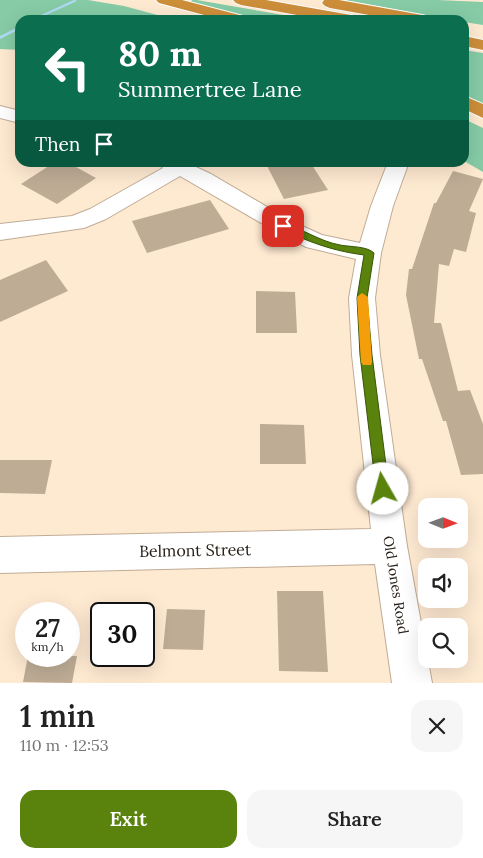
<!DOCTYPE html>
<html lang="en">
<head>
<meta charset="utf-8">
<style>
  :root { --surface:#fff; --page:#f6f6f6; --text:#222; --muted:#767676; --accent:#59830d }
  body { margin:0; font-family:Lora,serif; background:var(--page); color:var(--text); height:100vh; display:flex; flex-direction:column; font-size:19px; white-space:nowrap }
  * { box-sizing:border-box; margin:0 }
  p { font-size:16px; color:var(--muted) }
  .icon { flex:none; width:28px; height:28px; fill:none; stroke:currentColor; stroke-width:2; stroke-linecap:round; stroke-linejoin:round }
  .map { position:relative; height:683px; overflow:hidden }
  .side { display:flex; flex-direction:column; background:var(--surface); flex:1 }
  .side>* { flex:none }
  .banner { position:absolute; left:15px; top:15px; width:454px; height:152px; border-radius:15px; box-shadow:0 5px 20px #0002; background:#0b6e4f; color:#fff; overflow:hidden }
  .needle { width:32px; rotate:91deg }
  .controls { position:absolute; left:418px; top:498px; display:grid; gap:10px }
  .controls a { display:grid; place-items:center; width:50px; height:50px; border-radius:10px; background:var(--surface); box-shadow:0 5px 20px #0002; font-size:25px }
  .speed { position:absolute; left:15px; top:602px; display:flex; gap:10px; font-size:25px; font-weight:700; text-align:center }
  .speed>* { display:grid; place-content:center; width:65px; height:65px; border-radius:50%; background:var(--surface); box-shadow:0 5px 20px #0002; line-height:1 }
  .speed small { font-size:12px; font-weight:400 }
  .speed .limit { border:2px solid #111; border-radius:8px; background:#fff; color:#111 }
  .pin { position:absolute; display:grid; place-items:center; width:42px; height:42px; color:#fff; margin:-21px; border-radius:10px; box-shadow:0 2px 8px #0006 }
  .me { position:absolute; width:55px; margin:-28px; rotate:353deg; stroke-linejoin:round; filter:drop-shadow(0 0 4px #0008) }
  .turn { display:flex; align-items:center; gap:18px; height:105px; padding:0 20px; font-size:22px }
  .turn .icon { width:65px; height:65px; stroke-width:2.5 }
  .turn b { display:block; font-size:35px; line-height:42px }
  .then { display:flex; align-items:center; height:48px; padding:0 20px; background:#0003; gap:10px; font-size:19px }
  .round { display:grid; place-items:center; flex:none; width:52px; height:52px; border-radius:15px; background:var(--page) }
  .headline { display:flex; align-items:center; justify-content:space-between; height:85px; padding:0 20px }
  h1 { font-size:30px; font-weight:600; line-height:38px }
  .primary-button { display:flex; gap:10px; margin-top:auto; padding:10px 20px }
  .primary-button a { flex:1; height:58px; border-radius:15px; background:var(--accent); color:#fff; font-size:20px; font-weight:600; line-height:58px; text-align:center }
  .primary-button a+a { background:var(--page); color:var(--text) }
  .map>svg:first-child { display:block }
  .green { fill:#86cba6 }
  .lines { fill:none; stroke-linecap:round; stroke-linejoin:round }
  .stream { fill:#b0dbf5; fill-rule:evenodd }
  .building { fill:#beac95 }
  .minor-casing { stroke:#c0ac96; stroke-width:2 }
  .highway-casing { stroke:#fff; stroke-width:2 }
  .minor { fill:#fff; fill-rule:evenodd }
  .highway { fill:#cd8e3a; fill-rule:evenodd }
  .route { fill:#59830d; stroke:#3a5508 }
  .slow { fill:#f59e0b }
  .labels { text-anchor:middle; stroke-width:4; stroke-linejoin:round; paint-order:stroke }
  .street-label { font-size:14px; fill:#282018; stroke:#fff }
  .near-street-label { font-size:16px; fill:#282018; stroke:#fff }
</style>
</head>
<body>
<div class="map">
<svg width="483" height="683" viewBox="0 0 483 683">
  <rect width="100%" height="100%" fill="#fee9d1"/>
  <!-- green -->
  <path class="green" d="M 0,0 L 88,0 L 124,6 L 176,20 L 20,20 L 20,50 L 0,49 Z
    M 192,0 L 197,0 L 312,20 L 254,20 L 191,2 Z
    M 344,0 L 438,0 L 483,2 L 483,25 L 464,22 L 464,20 L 454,20 Z
    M 464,50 L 483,53 L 483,104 L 464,95 Z
    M 464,119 L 483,128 L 483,172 L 464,161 Z"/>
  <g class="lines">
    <!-- stream -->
    <path class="stream" d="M 74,0 L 77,1 L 35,20 L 30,20 Z
      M 20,26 L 20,29 L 0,39 L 0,36 Z"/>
  </g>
  <!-- building -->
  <path class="building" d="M 55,162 L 67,162 L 96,178 L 57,204 L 21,184 Z
    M 265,162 L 310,162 L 328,190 L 284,199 Z
    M 453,171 L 483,179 L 469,211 L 476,213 L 466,252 L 454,249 L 449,266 L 439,264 L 434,323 L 441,323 L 458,391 L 470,390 L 483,424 L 483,474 L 461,475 L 446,421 L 443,421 L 422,359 L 419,359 L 406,295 L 409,269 L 412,269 L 434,203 L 436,203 Z
    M 210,200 L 229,229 L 147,253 L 132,221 Z
    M 46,260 L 68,291 L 0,322 L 0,280 Z
    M 256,291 L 295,292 L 297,333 L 256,333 Z
    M 260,424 L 304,425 L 306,464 L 260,464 Z
    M 0,460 L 52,460 L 45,494 L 0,493 Z
    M 277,591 L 323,591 L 328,672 L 279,671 Z
    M 167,609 L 205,610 L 203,650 L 163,649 Z
    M 28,656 L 77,656 L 72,683 L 23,682 Z"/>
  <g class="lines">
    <defs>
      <path id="minor" d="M 0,106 L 20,111 L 20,123 L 0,118 Z
        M 157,162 L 185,162 L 211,174 L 291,221 L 322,235 L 360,243 L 371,206 L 388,162 L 409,162 L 393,206 L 381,253 L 375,298 L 380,355 L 407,546 L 432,683 L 392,683 L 375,564 L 0,573 L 0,537 L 371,529 L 352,355 L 349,298 L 356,259 L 306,247 L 275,231 L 180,176 L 106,219 L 84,228 L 0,240 L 0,224 L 72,216 L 90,209 L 163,168 Z"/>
      <path id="highway" d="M 156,0 L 182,0 L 247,17 L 249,20 L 223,20 L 159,3 Z
        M 233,0 L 266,0 L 351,15 L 357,17 L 359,20 L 325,20 L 241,5 L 236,3 Z
        M 324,0 L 339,0 L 422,15 L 428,17 L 430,20 L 397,20 L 330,8 L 325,6 L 322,3 Z
        M 464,36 L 483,40 L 483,50 L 464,46 Z
        M 464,96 L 483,104 L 483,118 L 464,109 Z"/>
    </defs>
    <!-- minor casing -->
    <use href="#minor" class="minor-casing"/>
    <!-- highway casing -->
    <use href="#highway" class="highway-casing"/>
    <!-- minor -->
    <use href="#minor" class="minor"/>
    <!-- highway -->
    <use href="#highway" class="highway"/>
  </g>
  <!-- route -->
  <path class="route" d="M 283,223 C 303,229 319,241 340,245 C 350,247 367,246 374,253 L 367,298 L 372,355 L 389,489 L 387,493 L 383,495 L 378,493 L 376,489 L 360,355 L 357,298 L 364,255 C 333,251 308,242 280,228 L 278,226 Z"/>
  <!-- slow -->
  <path class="slow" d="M 362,293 L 368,297 L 372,362 L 371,365 L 363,365 L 361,362 L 357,297 Z"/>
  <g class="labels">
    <!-- street labels -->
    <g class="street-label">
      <text transform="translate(396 585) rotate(81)" y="5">Old Jones Road</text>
    </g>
    <!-- near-street labels -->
    <g class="near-street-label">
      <text transform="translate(195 550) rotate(-1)" y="6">Belmont Street</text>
    </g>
  </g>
</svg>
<div class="controls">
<a><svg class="needle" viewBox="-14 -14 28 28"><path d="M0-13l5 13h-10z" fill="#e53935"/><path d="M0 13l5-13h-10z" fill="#767676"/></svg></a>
<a><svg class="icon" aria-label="sound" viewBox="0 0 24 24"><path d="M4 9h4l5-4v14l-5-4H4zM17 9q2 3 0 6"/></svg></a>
<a><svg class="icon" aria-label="search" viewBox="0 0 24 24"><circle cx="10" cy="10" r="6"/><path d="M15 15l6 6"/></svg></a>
</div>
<div class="speed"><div>27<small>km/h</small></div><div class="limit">30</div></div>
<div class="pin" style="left:283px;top:226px;background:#d93025"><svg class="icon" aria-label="arrive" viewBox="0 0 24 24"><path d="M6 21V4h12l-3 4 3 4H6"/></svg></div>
<svg class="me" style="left:383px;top:489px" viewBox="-20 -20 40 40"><circle r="19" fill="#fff"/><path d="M0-13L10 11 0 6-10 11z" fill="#59830d"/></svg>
<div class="banner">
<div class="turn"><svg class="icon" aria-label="left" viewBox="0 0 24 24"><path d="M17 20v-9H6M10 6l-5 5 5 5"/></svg><div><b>80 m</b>Summertree Lane</div></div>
<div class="then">Then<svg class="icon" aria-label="arrive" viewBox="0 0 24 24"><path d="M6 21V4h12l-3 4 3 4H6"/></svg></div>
</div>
</div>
<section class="side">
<div class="headline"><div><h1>1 min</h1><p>110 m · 12:53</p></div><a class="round"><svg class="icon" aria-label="close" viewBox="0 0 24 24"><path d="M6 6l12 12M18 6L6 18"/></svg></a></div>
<div class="primary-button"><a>Exit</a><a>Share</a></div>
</section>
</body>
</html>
